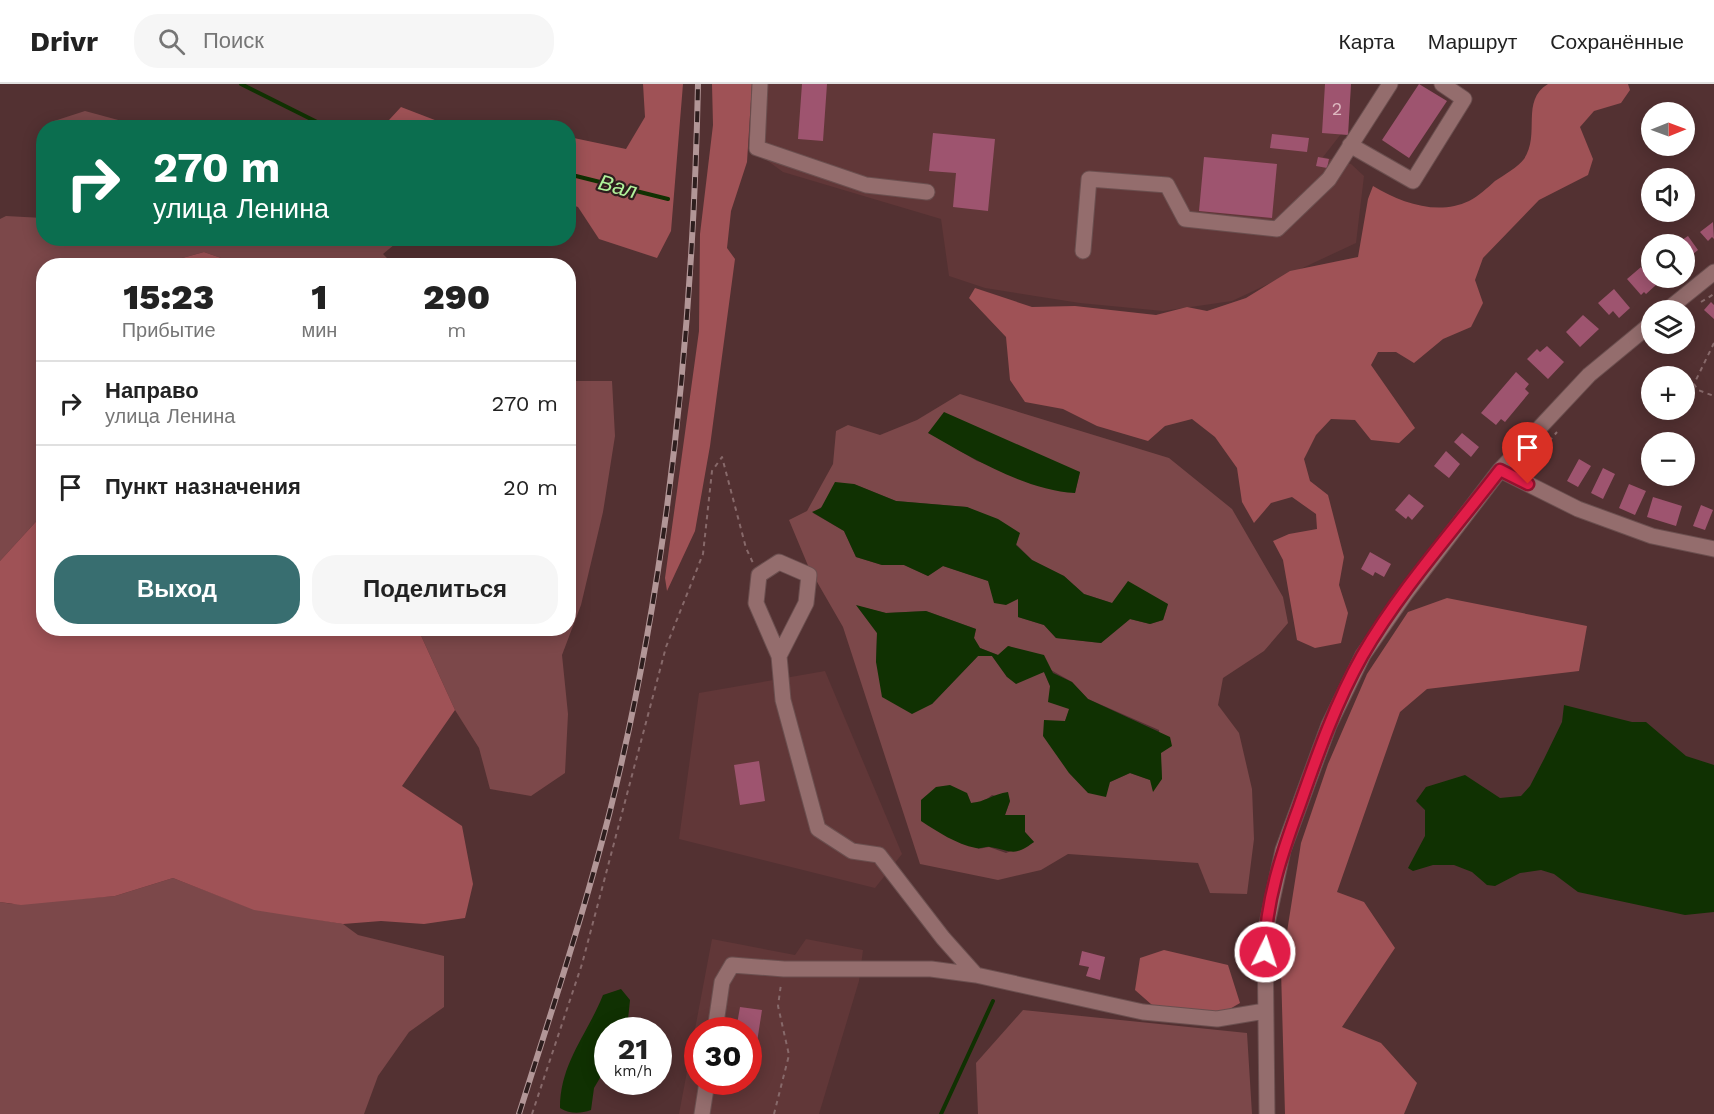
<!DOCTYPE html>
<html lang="ru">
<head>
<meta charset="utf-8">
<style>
  :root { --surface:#fff; --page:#f6f6f6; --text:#222; --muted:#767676; --line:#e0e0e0; --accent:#386e70 }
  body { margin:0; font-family:"Work Sans",sans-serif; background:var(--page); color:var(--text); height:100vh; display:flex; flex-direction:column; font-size:22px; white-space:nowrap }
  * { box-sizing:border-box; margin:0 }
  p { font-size:20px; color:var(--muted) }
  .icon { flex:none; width:33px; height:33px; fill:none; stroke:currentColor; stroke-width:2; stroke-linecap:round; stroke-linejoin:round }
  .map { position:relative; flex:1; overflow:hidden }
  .drawer { position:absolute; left:36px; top:174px; width:540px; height:378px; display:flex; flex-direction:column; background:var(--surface); border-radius:24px; box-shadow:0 3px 15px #0003 }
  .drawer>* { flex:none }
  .banner { position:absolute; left:36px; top:36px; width:540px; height:126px; border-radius:24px; box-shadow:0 3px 15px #0003; background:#0b6e4f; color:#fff; overflow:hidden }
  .needle { width:39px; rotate:89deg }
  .buttons { position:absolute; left:1641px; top:18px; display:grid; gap:12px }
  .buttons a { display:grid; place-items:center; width:54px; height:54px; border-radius:50%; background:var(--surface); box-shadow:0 3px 15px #0003; font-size:30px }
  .speed { position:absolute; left:594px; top:933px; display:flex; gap:12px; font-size:30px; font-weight:700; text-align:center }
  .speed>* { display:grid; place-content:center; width:78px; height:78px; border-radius:50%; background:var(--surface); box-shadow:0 3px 15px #0003; line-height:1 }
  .speed small { font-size:15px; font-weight:400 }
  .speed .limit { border:9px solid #d22; background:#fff; color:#111 }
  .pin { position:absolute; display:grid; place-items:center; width:51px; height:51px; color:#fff; margin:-62px -26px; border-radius:50% 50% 50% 0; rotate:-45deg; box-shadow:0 0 6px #0007 }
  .pin .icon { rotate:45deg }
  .me { position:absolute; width:66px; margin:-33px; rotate:4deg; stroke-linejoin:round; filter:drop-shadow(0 0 4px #0008) }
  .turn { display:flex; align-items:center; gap:21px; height:126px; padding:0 18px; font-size:27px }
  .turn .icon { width:78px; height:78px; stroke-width:2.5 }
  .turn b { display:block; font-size:42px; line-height:51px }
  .eta { display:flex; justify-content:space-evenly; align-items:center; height:102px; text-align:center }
  .eta b { font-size:36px; font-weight:800; line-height:42px }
  .cta { display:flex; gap:12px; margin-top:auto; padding:12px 18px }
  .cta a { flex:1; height:69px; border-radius:24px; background:var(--accent); color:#fff; font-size:24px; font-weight:800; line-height:69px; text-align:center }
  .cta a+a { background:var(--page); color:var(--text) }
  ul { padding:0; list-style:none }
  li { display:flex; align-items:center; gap:18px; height:84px; padding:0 18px; border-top:2px solid var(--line) }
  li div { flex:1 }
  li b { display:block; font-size:22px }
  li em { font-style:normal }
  header { display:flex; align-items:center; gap:36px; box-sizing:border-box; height:84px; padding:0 30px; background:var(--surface); border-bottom:2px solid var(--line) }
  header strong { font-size:28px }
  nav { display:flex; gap:33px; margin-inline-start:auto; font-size:21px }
  .search { width:420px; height:54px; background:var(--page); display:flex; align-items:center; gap:15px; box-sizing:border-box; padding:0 21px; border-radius:24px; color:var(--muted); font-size:22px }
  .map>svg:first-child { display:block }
  .built { fill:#613738; fill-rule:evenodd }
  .green { fill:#7c484a; fill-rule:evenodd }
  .forest { fill:#9f5256 }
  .water { fill:#103102 }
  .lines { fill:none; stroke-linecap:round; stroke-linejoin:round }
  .stream { stroke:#103102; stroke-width:4 }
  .building { fill:#9e546f }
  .minor-casing { stroke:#6b4f4f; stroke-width:17 }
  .path { stroke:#87696a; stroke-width:2; stroke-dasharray:4.5 4.5; stroke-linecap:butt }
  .minor { stroke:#946d6d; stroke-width:15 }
  .rail-casing { stroke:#b29697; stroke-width:6 }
  .rail { stroke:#2e1e1e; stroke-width:4; stroke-dasharray:11; stroke-linecap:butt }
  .route-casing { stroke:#92132f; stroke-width:15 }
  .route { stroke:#e11d48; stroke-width:10 }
  .labels { text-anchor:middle; stroke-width:4.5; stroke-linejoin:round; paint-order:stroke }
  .number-label { font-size:18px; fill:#ddb9c0 }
  .water-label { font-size:22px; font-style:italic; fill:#b1f39b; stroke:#2e1e1e }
</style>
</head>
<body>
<header>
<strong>Drivr</strong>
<div class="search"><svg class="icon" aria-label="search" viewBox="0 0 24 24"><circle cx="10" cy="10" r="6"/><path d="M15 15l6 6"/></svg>Поиск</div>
<nav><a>Карта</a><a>Маршрут</a><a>Сохранённые</a></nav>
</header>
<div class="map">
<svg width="1714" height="1030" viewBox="0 0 1714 1030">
  <rect width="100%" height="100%" fill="#533132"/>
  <!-- built -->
  <path class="built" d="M 766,0 L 1351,0 L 1348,51 L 1341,50 L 1323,73 L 1351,80 L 1364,92 L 1356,159 L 1232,217 L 1163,227 L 1080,219 L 985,204 L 949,192 L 941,135 L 783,88 L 761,72 Z
    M 825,587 L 902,770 L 875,804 L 679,755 L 699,609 Z
    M 712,855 L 795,871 L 806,855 L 863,866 L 859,897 L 819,1030 L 679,1030 ZM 698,946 L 748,946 L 748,998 L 698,998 Z"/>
  <!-- green -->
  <path class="green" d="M 85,27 L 144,43 L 54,43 L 51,38 Z
    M 6,132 L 43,134 L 44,154 L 401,155 L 383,170 L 394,181 L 241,181 L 204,168 L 157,181 L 44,182 L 43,430 L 0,477 L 0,135 Z
    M 569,297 L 612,297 L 615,352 L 603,428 L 581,521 L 562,571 L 568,630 L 565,689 L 531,712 L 490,705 L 479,664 L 455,626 L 418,545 L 568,544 Z
    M 960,310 L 1169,374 L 1232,425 L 1283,513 L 1288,539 L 1264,567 L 1223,594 L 1218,621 L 1239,649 L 1252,705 L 1254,755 L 1247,810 L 1210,809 L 1198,779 L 1068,770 L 1041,786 L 998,796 L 920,780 L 843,543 L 809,484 L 789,436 L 807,427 L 833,380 L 836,347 L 848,341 L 880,351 L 917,336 ZM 928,348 L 1080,388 L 1075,409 L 977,377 ZM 854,400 L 896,417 L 967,423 L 1019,449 L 1016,460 L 1032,476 L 1064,492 L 1084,510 L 1112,519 L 1168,520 L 1163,536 L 1150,540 L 1130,535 L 1101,559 L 1056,554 L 1044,541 L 1018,533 L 1019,515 L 989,497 L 943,482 L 928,492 L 904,481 L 882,481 L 856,473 L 844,447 L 813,429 ZM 857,522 L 886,529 L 926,527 L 976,545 L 974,554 L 980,564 L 998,571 L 1009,562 L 1072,598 L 1088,615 L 1159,646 L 1162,695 L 1150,696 L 1130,689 L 1110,698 L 1065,637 L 1070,625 L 1050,602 L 1044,588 L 1007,593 L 992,572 L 978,572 L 932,620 L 876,578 L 877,549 ZM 967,709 L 971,719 L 983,718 L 992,711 L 1010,717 L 1005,731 L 1024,736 L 1025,748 L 1034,758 L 1006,769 L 989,763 L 978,765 Z
    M 173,794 L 248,823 L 343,840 L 358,851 L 444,872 L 444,923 L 409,948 L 378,992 L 364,1030 L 0,1030 L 0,818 L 12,820 L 115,812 Z
    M 1023,926 L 1247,949 L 1252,1030 L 978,1030 L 976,979 Z"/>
  <!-- forest -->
  <path class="forest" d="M 643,0 L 683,0 L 671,147 L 657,174 L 599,155 L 578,123 L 569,120 L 569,53 L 626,65 L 645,33 Z
    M 712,0 L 752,0 L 747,78 L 731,127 L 727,164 L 735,175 L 710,362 L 695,447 L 667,507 L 665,494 L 699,247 L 700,150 L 713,41 Z
    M 1548,0 L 1628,0 L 1630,6 L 1621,19 L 1594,27 L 1580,43 L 1593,75 L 1588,91 L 1539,116 L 1483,174 L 1475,196 L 1483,219 L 1471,243 L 1443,255 L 1414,279 L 1396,268 L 1378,268 L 1371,281 L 1415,344 L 1399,359 L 1371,356 L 1355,336 L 1331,335 L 1316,351 L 1304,375 L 1310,397 L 1328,411 L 1344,473 L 1339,501 L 1348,529 L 1341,559 L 1315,564 L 1297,556 L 1283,476 L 1273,457 L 1289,450 L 1317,445 L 1316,430 L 1292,413 L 1271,419 L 1254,439 L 1242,418 L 1237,384 L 1215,353 L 1192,335 L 1165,342 L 1148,357 L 1097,342 L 1063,325 L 1025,318 L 1010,296 L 1006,253 L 969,214 L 975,204 L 1032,223 L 1075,222 L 1156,231 L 1187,223 L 1207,227 L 1246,214 L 1290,187 L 1358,173 L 1368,115 L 1373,102 C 1401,119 1438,132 1469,117 C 1479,112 1487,104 1495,97 C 1504,91 1518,83 1524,75 C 1541,50 1520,17 1548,0 Z
    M 401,23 L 453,43 L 393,43 L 389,36 Z
    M 204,168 L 241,181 L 157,181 Z
    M 43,430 L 44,544 L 418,545 L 455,626 L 402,702 L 462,742 L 473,800 L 465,834 L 424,840 L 381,837 L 343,840 L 254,826 L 173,794 L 115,812 L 21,821 L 0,818 L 0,477 Z
    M 1447,514 L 1587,542 L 1579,587 L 1427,605 L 1400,628 L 1337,808 L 1364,818 L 1395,864 L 1342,943 L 1381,959 L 1417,999 L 1404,1030 L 1285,1030 L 1281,886 L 1301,759 L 1328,680 L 1367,590 L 1408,528 Z
    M 1164,866 L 1228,881 L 1240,919 L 1216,933 L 1160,928 L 1135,906 L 1140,874 Z"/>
  <!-- water -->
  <path class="water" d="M 944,328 L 1080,388 L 1075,409 C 1025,406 970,373 928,349 Z
    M 835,398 L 854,400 L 896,417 L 967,423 L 998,435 L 1020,449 L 1016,461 L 1032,476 L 1064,492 L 1084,510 L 1112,519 L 1128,497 L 1168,520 L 1163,536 L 1150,540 L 1130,535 L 1101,559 L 1056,554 L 1044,541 L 1018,533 L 1018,515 L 1006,521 L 994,519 L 988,497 L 943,482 L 928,492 L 904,481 L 882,481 L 856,473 L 844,447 L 812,428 L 821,424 Z
    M 856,521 L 886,529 L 926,527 L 976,545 L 974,554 L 980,564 L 998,571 L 1008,562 L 1044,571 L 1053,589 L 1072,598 L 1088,615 L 1170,653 L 1172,662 L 1161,669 L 1162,695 L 1153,708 L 1150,696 L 1130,689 L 1110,698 L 1106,713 L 1088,709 L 1069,689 L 1043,652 L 1044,636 L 1065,637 L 1069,625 L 1048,618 L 1050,602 L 1044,588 L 1016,600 L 1007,593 L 992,572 L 978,572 L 932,620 L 912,630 L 882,613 L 876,578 L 877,549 Z
    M 1564,621 L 1632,638 L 1646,638 L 1686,672 L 1714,681 L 1714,828 L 1685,831 L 1578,808 L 1554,790 L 1541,786 L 1520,789 L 1495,802 L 1487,801 L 1472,788 L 1454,781 L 1433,781 L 1413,787 L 1408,784 L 1425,752 L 1425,726 L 1416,717 L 1426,703 L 1465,691 L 1500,714 L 1521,712 L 1530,702 L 1544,675 L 1562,638 Z
    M 950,701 L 967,709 L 971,719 C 985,718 993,710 1008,708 L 1010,717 L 1005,731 L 1025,731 L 1025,748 L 1034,758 C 1014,773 1012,767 990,763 C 986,762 981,765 976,764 C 956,760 938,748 921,737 L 921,716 L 936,703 Z
    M 621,905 L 630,916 L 627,945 L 608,946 L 607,982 L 594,1004 L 591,1026 C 580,1030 570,1030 560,1024 C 560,979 587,951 603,911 Z"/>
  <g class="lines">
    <!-- stream -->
    <path class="stream" d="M 241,0 L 329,44
      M 568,90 L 668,115
      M 941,1030 L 993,917"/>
  </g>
  <!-- building -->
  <path class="building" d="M 802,0 L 827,0 L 823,57 L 798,55 Z
    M 1325,0 L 1351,0 L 1348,51 L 1322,49 Z
    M 1419,0 L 1447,17 L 1409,74 L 1382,56 Z
    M 933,49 L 995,55 L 988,127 L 953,123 L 956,89 L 929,87 Z
    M 1272,50 L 1309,54 L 1307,68 L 1270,64 Z
    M 1204,73 L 1277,80 L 1272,134 L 1199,127 Z
    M 1318,73 L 1329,75 L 1327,84 L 1316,82 Z
    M 1713,138 L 1714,155 L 1712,153 L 1708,157 L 1700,148 Z
    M 1688,152 L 1698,166 L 1688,174 L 1684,170 L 1684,160 L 1676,160 Z
    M 1641,183 L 1656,201 L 1646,210 L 1644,208 L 1641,211 L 1627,195 Z
    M 1614,205 L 1630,224 L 1619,234 L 1613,227 L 1609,231 L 1598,219 Z
    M 1711,218 L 1714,221 L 1714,235 L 1704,226 Z
    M 1583,231 L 1599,245 L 1580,263 L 1566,248 Z
    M 1547,262 L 1564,278 L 1548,295 L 1527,275 L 1537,265 L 1540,268 Z
    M 1516,288 L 1529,300 L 1525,305 L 1529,309 L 1505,338 L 1501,335 L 1496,341 L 1481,329 Z
    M 1462,349 L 1479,363 L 1471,373 L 1454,358 Z
    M 1446,367 L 1460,380 L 1449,394 L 1434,382 Z
    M 1579,375 L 1591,382 L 1578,403 L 1567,397 Z
    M 1603,384 L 1615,390 L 1603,415 L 1591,409 Z
    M 1629,400 L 1646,407 L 1635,431 L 1619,424 Z
    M 1409,410 L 1424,422 L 1412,436 L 1408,432 L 1406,435 L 1395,426 Z
    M 1653,413 L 1682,422 L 1676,442 L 1647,433 Z
    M 1701,421 L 1713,426 L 1705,446 L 1693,442 Z
    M 1370,468 L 1391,480 L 1384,493 L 1375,488 L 1373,492 L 1361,485 Z
    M 759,677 L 765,717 L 740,721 L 734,681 Z
    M 1082,867 L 1105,873 L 1100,896 L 1086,892 L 1089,883 L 1079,881 Z
    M 740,923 L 762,926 L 757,958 L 748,956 L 748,946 L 736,946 Z"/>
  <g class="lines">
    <defs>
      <path id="minor" d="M 760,0 L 757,64 L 866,101 L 927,108
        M 1350,61 L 1413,97 L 1464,15 L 1442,0
        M 1083,167 L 1089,95 L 1167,101 L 1185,135 L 1277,145 L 1329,95 L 1390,0
        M 1667,226 L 1714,188
        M 1500,386 L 1578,425 L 1652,452 L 1714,465
        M 779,572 L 806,519 L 809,491 L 779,478 L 759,491 L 756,519 L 779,572 L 783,616 L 818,745 L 852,767 L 879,771 L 943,854 L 976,891
        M 715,946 L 722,898 L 732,881 L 784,885 L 931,885 L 976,891 L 1143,928 L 1217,935 L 1265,927
        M 702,1030 L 707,998
        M 1267,1030 L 1265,849 L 1283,766 L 1329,641 L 1363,571 L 1406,509 L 1500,386 L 1589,291 L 1652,239"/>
    </defs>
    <!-- minor casing -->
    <use href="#minor" class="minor-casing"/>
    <!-- path -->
    <path class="path" d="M 1701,218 L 1714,210
      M 1714,259 L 1694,300 L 1698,306 L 1714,312
      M 1524,383 L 1533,376 L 1557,348
      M 532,1030 L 582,880 L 666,563 L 703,470 L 712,387 L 722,373 L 746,464 L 753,479
      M 774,1030 L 789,971 L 778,922 L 781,900"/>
    <!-- minor -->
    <use href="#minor" class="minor"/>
    <defs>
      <path id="rail" d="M 519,1030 C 551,929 584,829 610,727 C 669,490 693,243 698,0"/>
    </defs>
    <!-- rail casing -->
    <use href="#rail" class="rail-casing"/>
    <!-- rail -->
    <use href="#rail" class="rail"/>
  </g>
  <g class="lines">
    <defs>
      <path id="route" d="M 1265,868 C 1265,819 1282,769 1299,723 C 1317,672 1335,620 1362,572 C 1400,506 1454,446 1500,386 L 1528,400"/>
    </defs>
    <!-- route casing -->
    <use href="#route" class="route-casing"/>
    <!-- route -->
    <use href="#route" class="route"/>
  </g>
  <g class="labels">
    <!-- number labels -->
    <g class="number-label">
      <text x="1337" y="31">2</text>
    </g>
    <!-- water labels -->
    <g class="water-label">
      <text transform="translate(618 102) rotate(15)" y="8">Вал</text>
    </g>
  </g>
</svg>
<div class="buttons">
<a><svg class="needle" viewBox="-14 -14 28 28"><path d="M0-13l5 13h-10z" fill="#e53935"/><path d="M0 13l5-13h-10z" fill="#767676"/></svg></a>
<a><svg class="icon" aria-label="sound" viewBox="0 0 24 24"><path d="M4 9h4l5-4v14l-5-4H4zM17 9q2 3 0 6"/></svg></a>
<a><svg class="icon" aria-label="search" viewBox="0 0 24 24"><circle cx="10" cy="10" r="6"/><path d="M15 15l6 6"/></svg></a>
<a><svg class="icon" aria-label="layers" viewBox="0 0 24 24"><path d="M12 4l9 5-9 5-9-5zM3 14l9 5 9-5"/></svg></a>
<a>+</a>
<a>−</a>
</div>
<div class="speed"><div>21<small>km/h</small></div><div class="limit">30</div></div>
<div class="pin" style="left:1528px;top:400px;background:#d93025"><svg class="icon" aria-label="arrive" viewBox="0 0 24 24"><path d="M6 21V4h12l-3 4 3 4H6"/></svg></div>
<svg class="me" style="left:1265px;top:868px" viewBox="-20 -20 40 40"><circle r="17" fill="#e11d48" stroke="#fff" stroke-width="3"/><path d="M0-11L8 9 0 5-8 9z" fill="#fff"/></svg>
<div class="banner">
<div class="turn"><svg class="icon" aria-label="right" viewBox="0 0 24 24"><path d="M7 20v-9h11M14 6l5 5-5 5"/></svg><div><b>270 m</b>улица Ленина</div></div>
</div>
<section class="drawer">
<div class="eta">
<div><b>15:23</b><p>Прибытие</p></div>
<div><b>1</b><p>мин</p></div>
<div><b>290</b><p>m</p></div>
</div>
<ul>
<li><svg class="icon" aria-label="right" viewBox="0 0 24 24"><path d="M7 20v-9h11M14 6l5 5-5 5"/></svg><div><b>Направо</b><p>улица Ленина</p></div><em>270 m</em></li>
<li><svg class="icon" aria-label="arrive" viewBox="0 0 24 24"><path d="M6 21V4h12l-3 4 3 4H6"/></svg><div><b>Пункт назначения</b></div><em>20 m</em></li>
</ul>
<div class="cta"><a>Выход</a><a>Поделиться</a></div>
</section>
</div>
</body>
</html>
